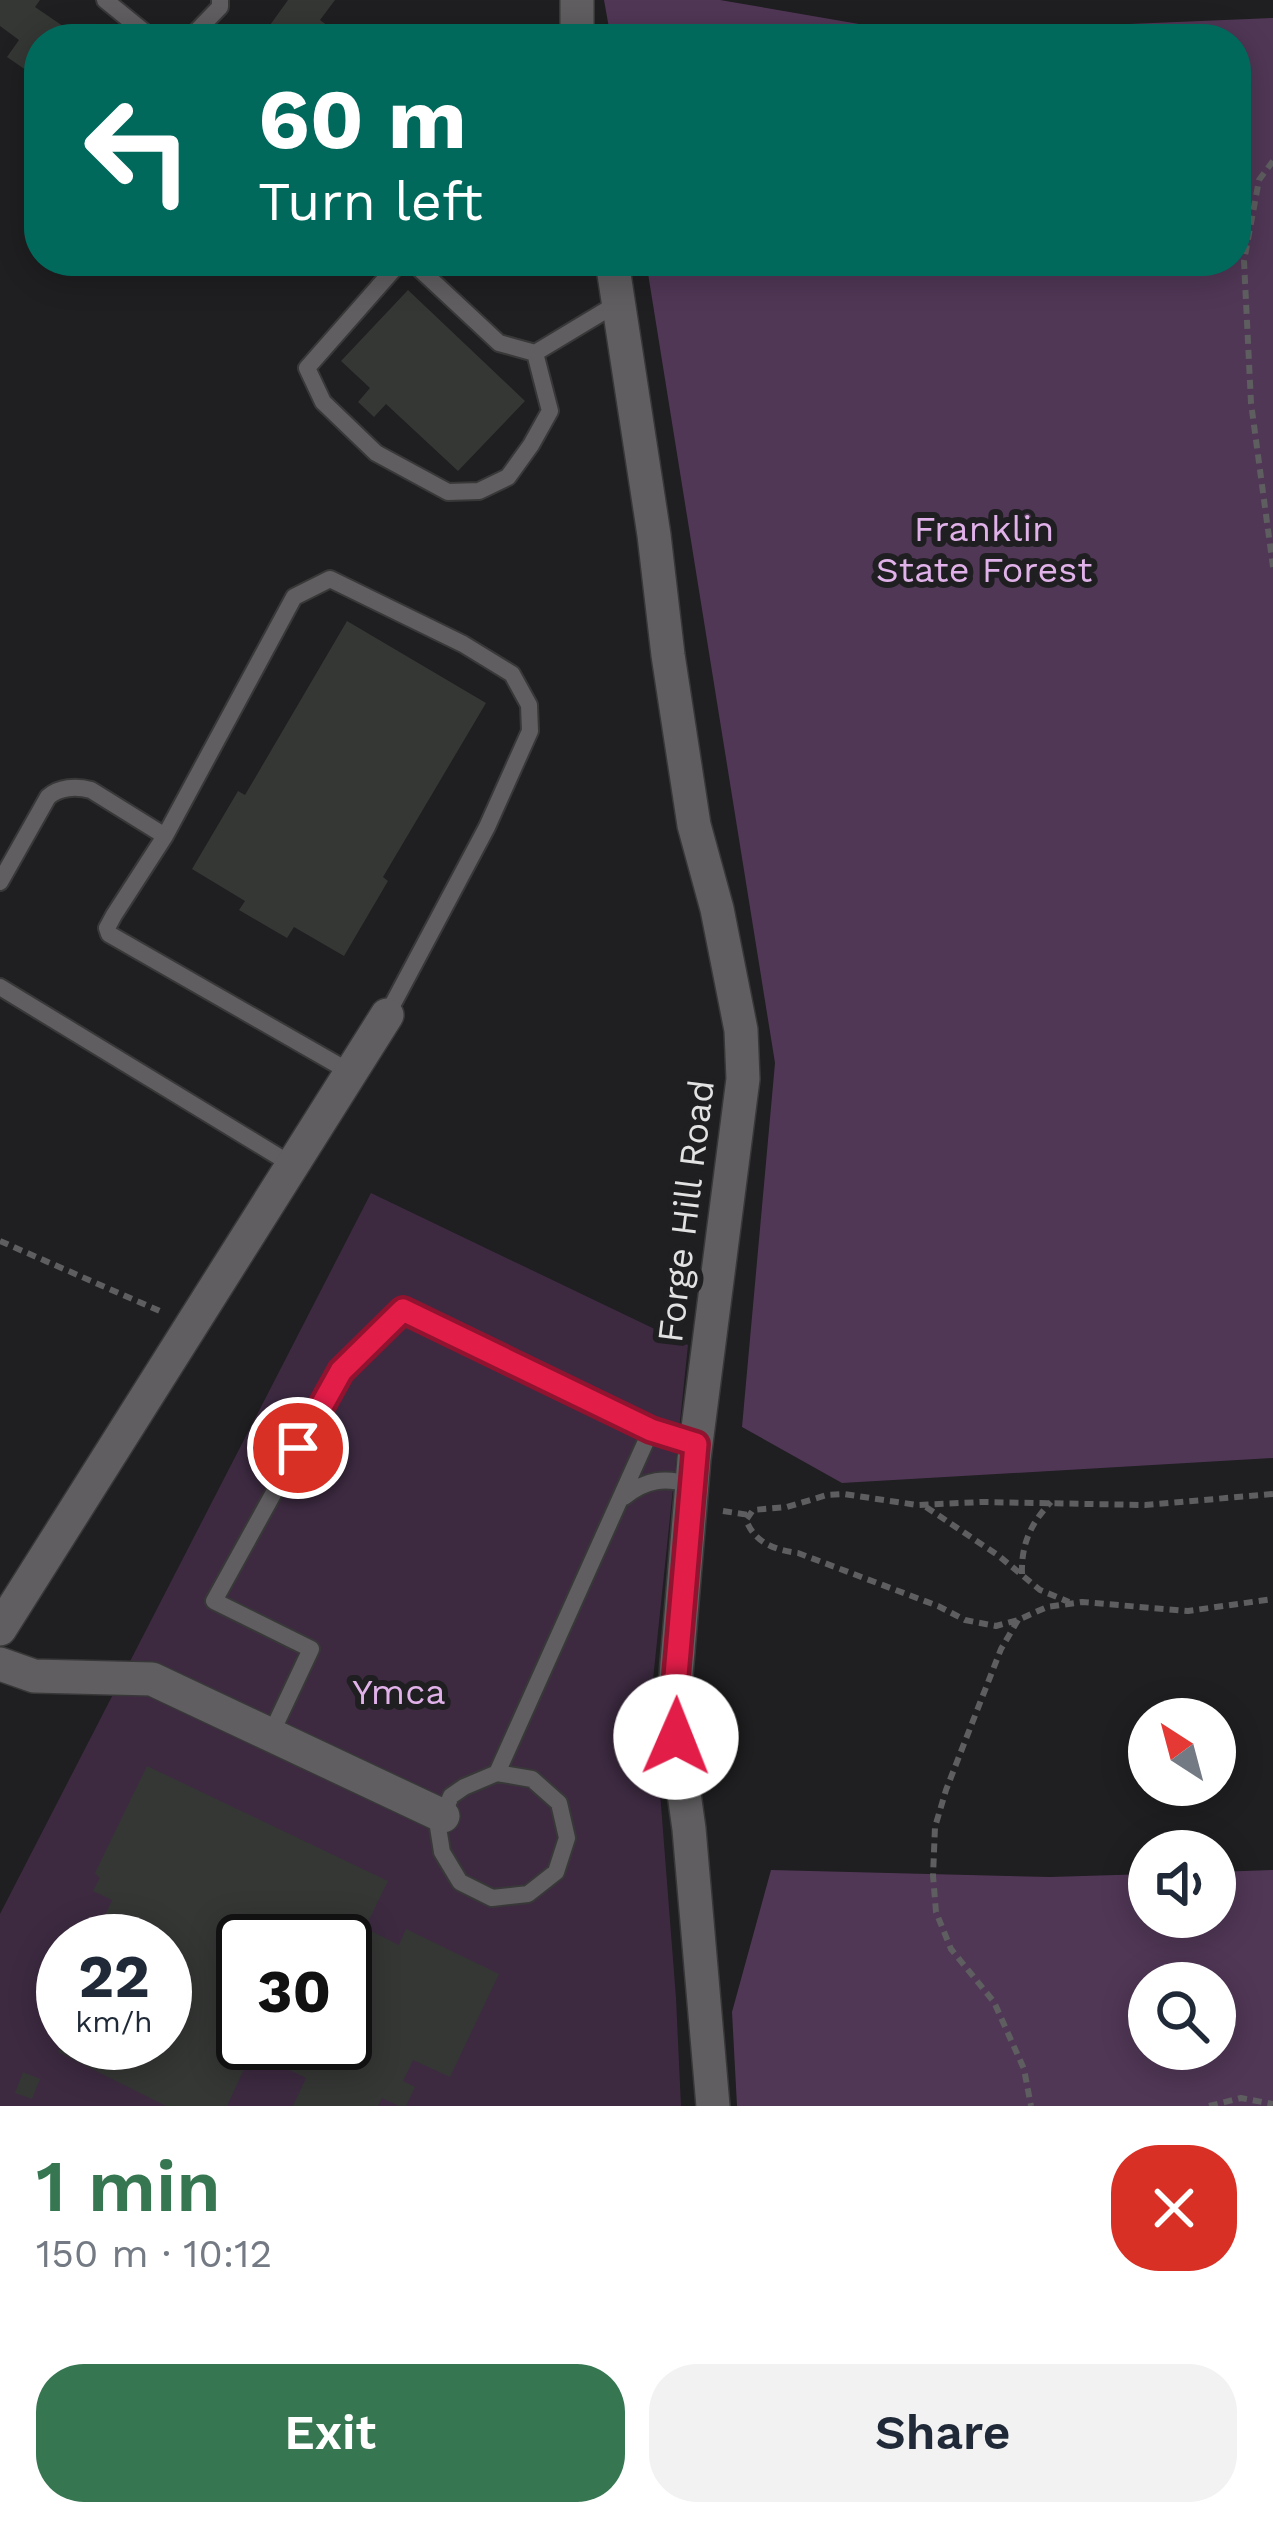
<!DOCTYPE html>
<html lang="en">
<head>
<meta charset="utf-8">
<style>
  :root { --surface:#fff; --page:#f2f2f3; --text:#1f2937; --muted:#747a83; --accent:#367752 }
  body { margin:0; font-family:"Work Sans",sans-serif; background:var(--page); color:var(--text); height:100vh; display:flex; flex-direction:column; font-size:45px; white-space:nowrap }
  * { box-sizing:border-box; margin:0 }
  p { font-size:39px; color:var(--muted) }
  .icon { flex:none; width:66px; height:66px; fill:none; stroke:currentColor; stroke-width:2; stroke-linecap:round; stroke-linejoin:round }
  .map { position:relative; height:2106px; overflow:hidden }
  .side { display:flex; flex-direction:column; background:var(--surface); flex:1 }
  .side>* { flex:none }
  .hud { position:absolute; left:24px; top:24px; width:1227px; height:252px; border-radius:48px; box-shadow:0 6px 30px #0003; background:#00695c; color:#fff; overflow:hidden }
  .needle { width:78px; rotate:324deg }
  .buttons { position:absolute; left:1128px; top:1698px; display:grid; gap:24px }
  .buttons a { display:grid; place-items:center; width:108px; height:108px; border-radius:50%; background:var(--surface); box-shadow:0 6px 30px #0003; font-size:60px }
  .speed { position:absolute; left:36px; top:1914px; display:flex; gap:24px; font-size:60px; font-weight:700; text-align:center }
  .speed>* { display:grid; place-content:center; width:156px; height:156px; border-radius:50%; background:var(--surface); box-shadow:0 6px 30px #0003; line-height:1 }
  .speed small { font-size:30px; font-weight:400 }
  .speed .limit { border:6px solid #111; border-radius:18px; background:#fff; color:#111 }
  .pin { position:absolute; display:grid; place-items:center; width:102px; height:102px; color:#fff; margin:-51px; border:6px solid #fff; border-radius:50%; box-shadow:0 3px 12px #0007 }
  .me { position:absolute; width:132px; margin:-66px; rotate:1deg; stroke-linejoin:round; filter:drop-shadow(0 0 9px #0008) }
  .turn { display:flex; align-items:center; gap:42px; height:252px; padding:0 36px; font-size:54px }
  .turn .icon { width:156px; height:156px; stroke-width:2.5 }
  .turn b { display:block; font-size:84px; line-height:102px }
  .round { display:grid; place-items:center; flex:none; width:126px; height:126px; border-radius:48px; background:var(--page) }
  .headline { display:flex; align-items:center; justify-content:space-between; height:204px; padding:0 36px }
  h1 { font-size:72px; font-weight:600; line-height:90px; color:var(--accent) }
  .cta { display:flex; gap:24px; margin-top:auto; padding:24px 36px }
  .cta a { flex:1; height:138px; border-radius:48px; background:var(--accent); color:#fff; font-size:48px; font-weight:600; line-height:138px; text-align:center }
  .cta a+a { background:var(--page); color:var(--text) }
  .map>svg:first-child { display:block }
  .green { fill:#3d2a41; fill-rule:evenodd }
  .forest { fill:#503756; fill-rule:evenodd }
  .building { fill:#353735; fill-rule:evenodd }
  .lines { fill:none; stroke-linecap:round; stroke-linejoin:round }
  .service-casing { stroke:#393839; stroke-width:20 }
  .minor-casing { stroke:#393839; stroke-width:36 }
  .path { stroke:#5e5d5f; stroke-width:6; stroke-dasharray:9 6; stroke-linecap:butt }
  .service { stroke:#605e60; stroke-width:16 }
  .minor { stroke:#605e60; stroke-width:33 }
  .route-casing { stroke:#92132f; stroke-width:30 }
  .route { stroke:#e11d48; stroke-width:21 }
  .labels { text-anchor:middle; stroke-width:12; stroke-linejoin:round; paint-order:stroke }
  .park-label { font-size:36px; fill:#e0b2e9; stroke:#1f1e20 }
  .street-label { font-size:36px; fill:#e3e2e3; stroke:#1f1e20 }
</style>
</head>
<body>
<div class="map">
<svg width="1273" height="2106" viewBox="0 0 1273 2106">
  <rect width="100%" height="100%" fill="#1f1e20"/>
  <!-- green -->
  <path class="green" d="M 371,1193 L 688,1345 L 652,1689 L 676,1998 L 681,2106 L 0,2106 L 0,1914 ZM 63,1941 L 165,1941 L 165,2043 L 63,2043 ZM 243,1941 L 345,1941 L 345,2043 L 243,2043 Z"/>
  <!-- forest -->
  <path class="forest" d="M 604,0 L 720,0 L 911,33 L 1273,18 L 1273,1458 L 842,1483 L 742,1427 L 775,1063 L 646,261 L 1236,261 L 1236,39 L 611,39 Z
    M 771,1870 L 1050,1877 L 1149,1874 L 1149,1917 L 1215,1917 L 1215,1872 L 1273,1870 L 1273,2106 L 737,2106 L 732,2012 ZM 1149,1983 L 1215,1983 L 1215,2049 L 1149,2049 Z"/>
  <!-- building -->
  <path class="building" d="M 0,0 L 40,0 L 35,7 L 82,39 L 39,39 L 39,79 L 7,57 L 19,40 L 0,26 Z
    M 288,0 L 335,0 L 320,20 L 332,29 L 325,39 L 260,39 Z
    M 408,290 L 525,401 L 458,471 L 386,404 L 374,417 L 358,402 L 370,388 L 341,361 Z
    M 347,621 L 486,703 L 383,877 L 388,881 L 344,956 L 294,927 L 287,938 L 239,910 L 245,901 L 192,869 L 238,791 L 245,795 Z
    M 147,1766 L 388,1881 L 365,1928 L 399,1945 L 406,1929 L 499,1974 L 450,2077 L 413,2060 L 403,2081 L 415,2087 L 406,2106 L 399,2106 L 382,2098 L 378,2106 L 293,2106 L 306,2078 L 252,2052 L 227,2106 L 166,2106 L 58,2052 L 62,2043 L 165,2043 L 165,1941 L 93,1941 L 112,1900 L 93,1891 L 100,1878 L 95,1873 ZM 243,1941 L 345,1941 L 345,2043 L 243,2043 Z
    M 23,2072 L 40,2079 L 32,2099 L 15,2093 Z"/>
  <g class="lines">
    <defs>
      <path id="service" d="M 105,0 L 153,39
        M 189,39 L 220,7 L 220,0
        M 401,261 L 307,368 L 323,402 L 376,453 L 448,492 L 479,491 L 508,477 L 531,445 L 550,411 L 535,353
        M 411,261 L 499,343 L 535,353 L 618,303
        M 165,836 L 114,915 L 107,928 L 109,934 L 350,1072
        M 0,882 L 48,797 C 59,787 76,786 91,790 L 165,836 L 294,597 L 330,579 L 463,644 L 512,674 L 529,705 L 530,731 L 487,827 L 387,1015
        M 0,987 L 294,1166
        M 651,1430 L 696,1445
        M 624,1497 C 646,1479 665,1477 692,1485
        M 270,1736 L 311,1649 L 214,1601 L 341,1371 L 403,1311 L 651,1430 L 497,1773
        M 497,1773 L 532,1779 L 559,1803 L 567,1838 L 556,1872 L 528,1894 L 492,1898 L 460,1882 L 442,1852 L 438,1827 L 451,1796 L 464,1787 Z"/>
      <path id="minor" d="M 577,0 L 577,39
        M 612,261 L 654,535 L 668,655 L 694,825 L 717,909 L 741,1030 L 743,1079 L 694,1459 L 674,1699 L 676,1737 L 689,1829 L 713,2106
        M 0,1629 L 387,1015
        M 0,1664 L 34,1676 L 152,1679 L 443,1816"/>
    </defs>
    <!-- service casing -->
    <use href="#service" class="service-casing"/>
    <!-- minor casing -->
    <use href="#minor" class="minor-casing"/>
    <!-- path -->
    <path class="path" d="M 1273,161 L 1259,180 L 1244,261 L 1251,403 L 1273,567
      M 0,1241 L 162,1312
      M 1273,1494 L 1145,1505 L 982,1502 L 917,1505 L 844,1494 L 827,1495 L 787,1507 L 753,1510 L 746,1520 C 755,1543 775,1550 798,1553 L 938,1606 L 965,1620 L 996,1626 L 1018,1620 L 1047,1607 L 1082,1602 L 1188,1611 L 1273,1599
      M 926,1507 L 999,1556 L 1040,1590 L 1069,1602
      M 723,1511 L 749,1515
      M 1022,1574 C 1021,1544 1031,1523 1051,1502
      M 1018,1620 L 1001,1649 L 946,1790 L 935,1827 L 933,1876 L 936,1912 L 951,1949 L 994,2002 L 1024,2069 L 1031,2106
      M 1209,2106 L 1241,2098 L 1273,2104"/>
    <!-- service -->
    <use href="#service" class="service"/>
    <!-- minor -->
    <use href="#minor" class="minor"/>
  </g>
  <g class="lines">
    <defs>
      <path id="route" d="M 298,1448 L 341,1371 L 403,1310 L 651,1430 L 696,1444 L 674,1699 L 676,1737"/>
    </defs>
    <!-- route casing -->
    <use href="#route" class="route-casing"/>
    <!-- route -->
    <use href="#route" class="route"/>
  </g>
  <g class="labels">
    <!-- park labels -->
    <g class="park-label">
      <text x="984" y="541">Franklin<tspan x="984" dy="41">State Forest</tspan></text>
      <text x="399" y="1704">Ymca</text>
    </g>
    <!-- street labels -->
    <g class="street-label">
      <text transform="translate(685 1211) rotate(-83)" y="13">Forge Hill Road</text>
    </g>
  </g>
</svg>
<div class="buttons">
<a><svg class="needle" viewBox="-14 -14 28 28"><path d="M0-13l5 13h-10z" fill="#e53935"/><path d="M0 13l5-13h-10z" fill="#747a83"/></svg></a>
<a><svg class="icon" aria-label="sound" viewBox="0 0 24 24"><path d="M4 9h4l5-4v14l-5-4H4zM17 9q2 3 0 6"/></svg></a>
<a><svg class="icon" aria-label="search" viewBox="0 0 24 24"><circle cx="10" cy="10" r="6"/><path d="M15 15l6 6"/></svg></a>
</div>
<div class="speed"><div>22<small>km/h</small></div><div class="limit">30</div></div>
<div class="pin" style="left:298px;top:1448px;background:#d93025"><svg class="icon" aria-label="arrive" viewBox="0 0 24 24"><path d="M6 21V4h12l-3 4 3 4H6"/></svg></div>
<svg class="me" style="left:676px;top:1737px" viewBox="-20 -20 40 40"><circle r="19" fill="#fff"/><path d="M0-13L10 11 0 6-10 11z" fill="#e11d48"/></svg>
<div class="hud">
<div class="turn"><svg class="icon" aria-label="left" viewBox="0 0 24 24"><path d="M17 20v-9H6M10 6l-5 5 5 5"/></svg><div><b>60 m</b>Turn left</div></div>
</div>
</div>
<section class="side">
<div class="headline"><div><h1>1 min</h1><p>150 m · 10:12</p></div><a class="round" style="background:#d93025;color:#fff"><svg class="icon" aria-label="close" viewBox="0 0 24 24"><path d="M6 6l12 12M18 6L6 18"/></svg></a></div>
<div class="cta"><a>Exit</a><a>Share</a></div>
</section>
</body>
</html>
